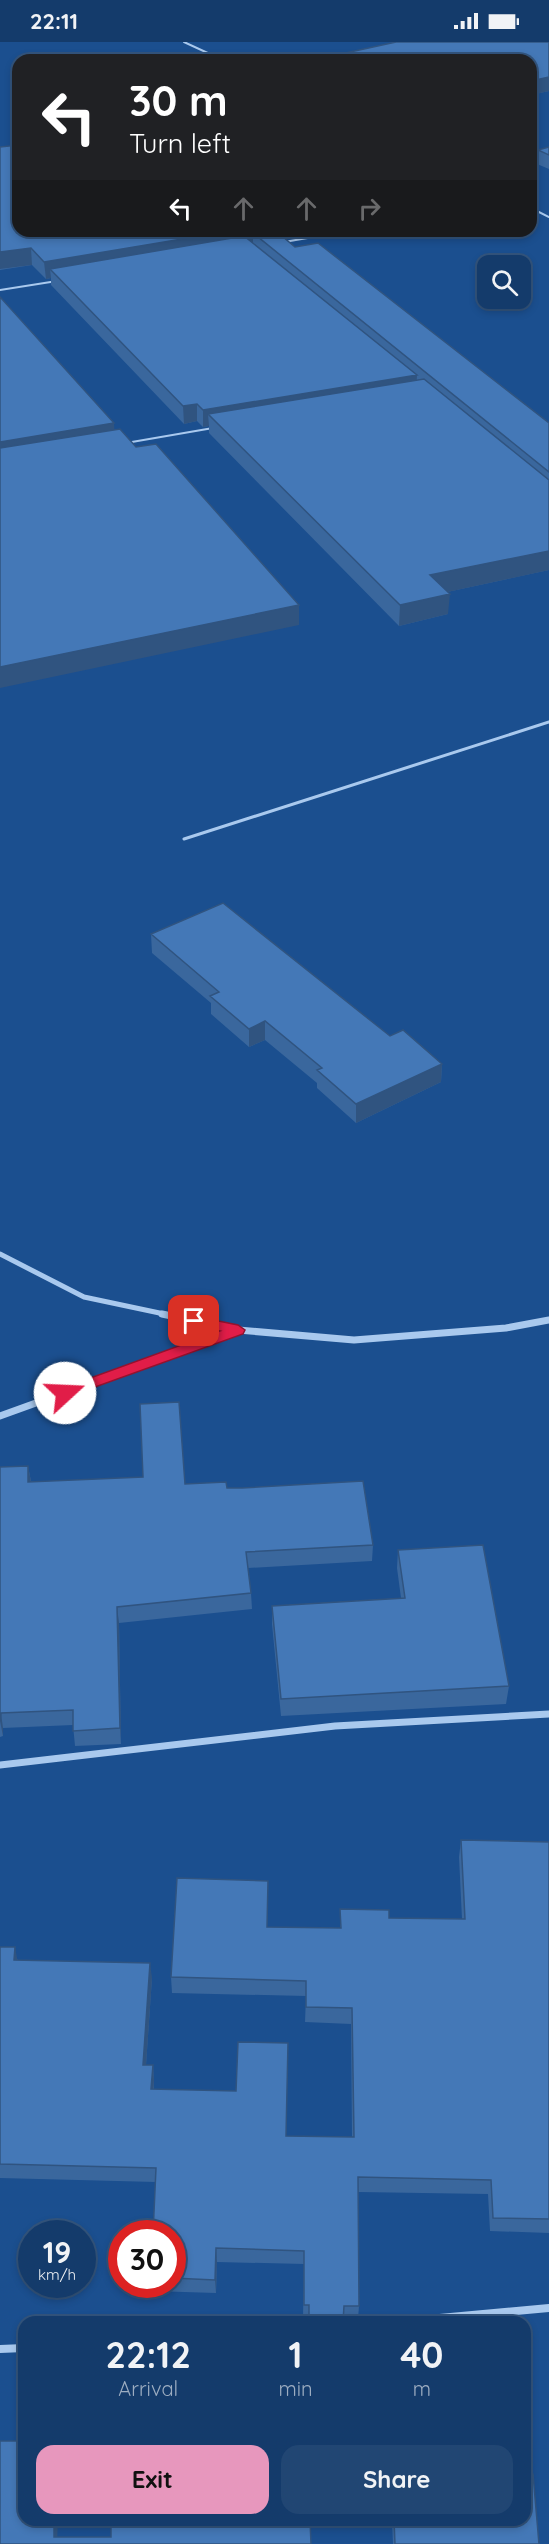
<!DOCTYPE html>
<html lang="en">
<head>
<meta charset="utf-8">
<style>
  :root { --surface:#143b6b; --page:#214673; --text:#f1f3f6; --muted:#9dadc1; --line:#33557e; --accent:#e797bd }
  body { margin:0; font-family:Quicksand,sans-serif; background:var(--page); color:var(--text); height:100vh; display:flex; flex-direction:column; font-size:22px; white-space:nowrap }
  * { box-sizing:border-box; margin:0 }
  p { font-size:20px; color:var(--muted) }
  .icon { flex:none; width:33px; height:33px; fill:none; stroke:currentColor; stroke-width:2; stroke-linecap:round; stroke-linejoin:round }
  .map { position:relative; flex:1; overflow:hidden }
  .sheet { position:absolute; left:18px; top:2274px; width:513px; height:210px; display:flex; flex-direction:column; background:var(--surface); border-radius:18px; box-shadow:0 3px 9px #0003,0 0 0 2px var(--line) }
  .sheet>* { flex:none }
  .banner { position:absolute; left:12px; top:12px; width:525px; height:183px; border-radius:18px; box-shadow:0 3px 9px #0003,0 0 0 2px var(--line); background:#202124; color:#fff; overflow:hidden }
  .controls { position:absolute; left:477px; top:213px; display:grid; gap:12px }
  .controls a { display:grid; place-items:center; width:54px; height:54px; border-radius:12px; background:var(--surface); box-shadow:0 3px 9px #0003,0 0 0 2px var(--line); font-size:30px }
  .speed { position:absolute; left:18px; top:2178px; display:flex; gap:12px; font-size:30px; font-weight:700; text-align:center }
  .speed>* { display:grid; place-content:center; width:78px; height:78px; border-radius:50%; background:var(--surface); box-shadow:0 3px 9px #0003,0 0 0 2px var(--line); line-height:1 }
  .speed small { font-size:15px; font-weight:400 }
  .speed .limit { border:9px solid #d22; background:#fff; color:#111 }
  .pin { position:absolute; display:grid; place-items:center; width:51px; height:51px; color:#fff; margin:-26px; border-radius:12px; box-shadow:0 3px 9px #0006 }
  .me { position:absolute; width:66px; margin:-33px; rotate:70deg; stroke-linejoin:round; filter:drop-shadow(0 0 4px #0008) }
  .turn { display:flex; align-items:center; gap:21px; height:126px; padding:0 18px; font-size:27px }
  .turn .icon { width:78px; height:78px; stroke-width:2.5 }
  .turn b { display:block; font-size:42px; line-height:51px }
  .lanes { display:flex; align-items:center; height:57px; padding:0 18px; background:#0003; justify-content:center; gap:30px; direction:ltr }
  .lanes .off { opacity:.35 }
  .eta { display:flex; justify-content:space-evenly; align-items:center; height:102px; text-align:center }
  .eta b { font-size:36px; font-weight:700; line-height:42px }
  .action { display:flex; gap:12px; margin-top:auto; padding:12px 18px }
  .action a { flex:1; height:69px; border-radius:18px; background:var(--accent); color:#111; font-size:24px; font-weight:700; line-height:69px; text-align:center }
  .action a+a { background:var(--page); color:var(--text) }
  .status { display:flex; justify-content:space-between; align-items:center; height:42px; padding:0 30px; background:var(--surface); direction:ltr }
  .status svg { height:16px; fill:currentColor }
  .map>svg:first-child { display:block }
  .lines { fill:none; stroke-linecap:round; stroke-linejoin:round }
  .service-far1 { stroke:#a9c9ee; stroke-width:2 }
  .service { stroke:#a9c9ee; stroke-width:3 }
  .minor-far2 { stroke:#a9c9ee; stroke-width:5 }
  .minor-far1 { stroke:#a9c9ee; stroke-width:7 }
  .minor { stroke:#a9c9ee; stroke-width:8 }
  .wall { fill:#3a679d }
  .shaded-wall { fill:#305480 }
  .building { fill:#4478b7; stroke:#305480; stroke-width:1.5 }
  .route { fill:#e11d48; stroke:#92132f; stroke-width:1.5 }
</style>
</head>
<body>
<div class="status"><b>22:11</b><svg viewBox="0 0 49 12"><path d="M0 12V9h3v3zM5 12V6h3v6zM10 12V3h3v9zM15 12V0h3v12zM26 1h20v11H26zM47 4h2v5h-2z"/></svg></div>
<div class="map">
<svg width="549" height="2502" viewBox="0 0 549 2502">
  <rect width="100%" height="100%" fill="#1b4f8f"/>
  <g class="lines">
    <!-- service-far1 -->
    <path class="service-far1" d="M 184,0 L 223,18
      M 531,166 L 549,175
      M 284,200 L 349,189
      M 0,248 L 57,239
      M 126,401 L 213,386"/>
    <!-- service -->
    <path class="service" d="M 184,797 L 549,680"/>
    <!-- minor-far2 -->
    <path class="minor-far2" d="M 0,1212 L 84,1255 L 169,1273"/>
    <!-- minor-far1 -->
    <path class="minor-far1" d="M 162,1272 L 238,1288 L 354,1298 L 506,1286 L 549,1278
      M 0,1374 L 238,1288
      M 0,1723 L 335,1684 L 549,1672"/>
    <!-- minor -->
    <path class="minor" d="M 396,2280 L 549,2266
      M 0,2307 L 24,2306"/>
  </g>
  <!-- wall -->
  <path class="wall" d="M 549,0 L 549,49 L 531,53 L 531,18 L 341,18 L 341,12 Z
    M 0,105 L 18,189 L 276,189 L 295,205 L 549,381 L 549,528 L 447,550 L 448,572 L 399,584 L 209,391 L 209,384 L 203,385 L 197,379 L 184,382 L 51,243 L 51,236 L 46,237 L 32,223 L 0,228 Z
    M 549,105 L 549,127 L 537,122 L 538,108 Z
    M 151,892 L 390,994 L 442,1022 L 441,1040 L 356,1081 L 317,1046 L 317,1041 L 265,998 L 249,1005 L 211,972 L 211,961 L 152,911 Z
    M 28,1424 L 31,1439 L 185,1442 L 227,1446 L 373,1503 L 372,1519 L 248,1526 L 251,1551 L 252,1567 L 119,1581 L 121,1702 L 75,1704 L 73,1683 L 3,1686 L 3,1694 L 0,1695 L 0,1425 Z
    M 398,1508 L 509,1644 L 506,1662 L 281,1674 L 272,1582 L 272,1564 L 401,1556 L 397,1526 Z
    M 461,1798 L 549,1800 L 549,2191 L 490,2189 L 488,2152 L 358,2150 L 359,2264 L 358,2277 L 343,2277 L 343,2280 L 309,2280 L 309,2276 L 303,2276 L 304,2222 L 217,2220 L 216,2251 L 152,2249 L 151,2242 L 172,2242 L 172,2192 L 156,2140 L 0,2136 L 0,1905 L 18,1918 L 152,1936 L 146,2023 L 153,2023 L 154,2038 L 154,2047 L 286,2094 L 352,2095 L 351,1982 L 305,1980 L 306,1954 L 172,1951 L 171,1935 L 268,1885 L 340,1886 L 340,1867 L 389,1876 L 462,1877 L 459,1815 Z
    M 392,2478 L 525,2478 L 539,2502 L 393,2502 Z"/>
  <!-- shaded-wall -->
  <path class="shaded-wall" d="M 549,35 L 549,49 L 531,53 L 531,39 Z
    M 230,189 L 268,189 L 253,191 L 253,202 L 50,227 L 51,236 L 46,237 L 44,220 Z
    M 31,206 L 32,223 L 0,227 L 0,210 Z
    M 417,333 L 416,350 L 208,372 L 209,384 L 203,385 L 203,368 Z
    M 197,362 L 197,379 L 184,382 L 183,364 Z
    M 114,381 L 115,400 L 0,419 L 0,400 Z
    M 549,509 L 549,528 L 429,554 L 430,533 Z
    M 450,552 L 448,572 L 399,584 L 400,563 Z
    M 299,563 L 299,583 L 0,646 L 0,625 Z
    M 265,979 L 265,998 L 249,1005 L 249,987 Z
    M 442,1022 L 441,1040 L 356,1081 L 356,1062 Z
    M 28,1424 L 31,1440 L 28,1440 Z
    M 117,1565 L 119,1581 L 121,1702 L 120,1686 Z
    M 1,1671 L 3,1686 L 3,1694 L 0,1679 Z
    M 15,1905 L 18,1921 L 14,1918 Z
    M 150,1921 L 152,1936 L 145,2038 L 143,2023 Z
    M 153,2023 L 154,2038 L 153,2062 L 151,2047 Z
    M 216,2206 L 217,2220 L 216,2251 L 215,2238 Z
    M 54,2478 L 58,2478 L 57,2502 L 54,2495 Z"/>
  <!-- building -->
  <path class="building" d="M 396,0 L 549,0 L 549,35 L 531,39 L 531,18 L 355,18 L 341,12 Z
    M 18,103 L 18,189 L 230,189 L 44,220 L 31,206 L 0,210 L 0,105 Z
    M 549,105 L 549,113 L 538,108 Z
    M 267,189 L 276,189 L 295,205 L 318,201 L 549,381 L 549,430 L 253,191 Z
    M 244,194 L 417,333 L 203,368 L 197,362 L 183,364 L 50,227 Z
    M 0,255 L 114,381 L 0,400 Z
    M 424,337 L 549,438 L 549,509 L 430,533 L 450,552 L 400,563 L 208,372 Z
    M 120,387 L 136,405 L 156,402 L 299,563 L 0,625 L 0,406 Z
    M 223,861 L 390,994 L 403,988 L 442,1022 L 356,1062 L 317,1028 L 322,1026 L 265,979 L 249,987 L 210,954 L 219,950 L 151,892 Z
    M 179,1360 L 185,1442 L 226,1440 L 227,1446 L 242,1446 L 363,1439 L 373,1503 L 246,1510 L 251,1551 L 117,1565 L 120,1686 L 73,1689 L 73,1668 L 1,1671 L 0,1679 L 0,1425 L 28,1424 L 28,1440 L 143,1435 L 140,1362 Z
    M 483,1503 L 509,1644 L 281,1657 L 272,1564 L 405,1556 L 398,1508 Z
    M 461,1798 L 549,1800 L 549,2177 L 493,2176 L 491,2138 L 358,2135 L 359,2264 L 344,2264 L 343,2280 L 309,2280 L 309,2263 L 304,2263 L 304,2209 L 216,2206 L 215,2238 L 172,2236 L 172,2192 L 153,2192 L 156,2126 L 0,2122 L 0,1905 L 15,1905 L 14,1918 L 150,1921 L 143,2023 L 153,2023 L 151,2047 L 236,2049 L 238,2000 L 288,2001 L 286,2094 L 354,2095 L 352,1966 L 306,1965 L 306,1939 L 171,1935 L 177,1836 L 268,1839 L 267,1885 L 341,1886 L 340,1867 L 389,1868 L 389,1876 L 465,1877 Z
    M 0,2399 L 24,2399 L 24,2478 L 54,2478 L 54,2495 L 111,2495 L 111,2478 L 310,2478 L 311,2502 L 0,2502 Z
    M 525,2432 L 533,2432 L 539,2502 L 395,2502 L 394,2478 L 525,2478 Z"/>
  <!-- route -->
  <path class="route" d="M 194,1274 L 238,1283 L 245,1288 L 243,1292 L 70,1354 L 60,1354 L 60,1347 L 220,1289 L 189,1282 L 189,1275 Z"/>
</svg>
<div class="controls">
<a><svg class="icon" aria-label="search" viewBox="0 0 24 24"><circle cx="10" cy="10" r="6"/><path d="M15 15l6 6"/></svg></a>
</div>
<div class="speed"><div>19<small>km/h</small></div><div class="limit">30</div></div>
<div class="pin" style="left:194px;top:1279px;background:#d93025"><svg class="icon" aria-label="arrive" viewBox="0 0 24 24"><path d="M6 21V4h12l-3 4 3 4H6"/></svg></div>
<svg class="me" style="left:65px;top:1351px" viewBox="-20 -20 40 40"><circle r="19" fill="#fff"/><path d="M0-13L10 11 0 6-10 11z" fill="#e11d48"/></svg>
<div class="banner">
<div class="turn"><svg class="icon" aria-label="left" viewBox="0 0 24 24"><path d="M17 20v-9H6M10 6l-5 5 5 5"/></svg><div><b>30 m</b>Turn left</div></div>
<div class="lanes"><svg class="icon" aria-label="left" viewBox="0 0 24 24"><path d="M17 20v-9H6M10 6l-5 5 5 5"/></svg><svg class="icon off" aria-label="ahead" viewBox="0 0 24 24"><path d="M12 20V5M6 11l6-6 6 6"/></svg><svg class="icon off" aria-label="ahead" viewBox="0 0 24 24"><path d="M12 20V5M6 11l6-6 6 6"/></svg><svg class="icon off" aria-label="right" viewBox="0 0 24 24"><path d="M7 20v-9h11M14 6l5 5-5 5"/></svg></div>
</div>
<section class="sheet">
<div class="eta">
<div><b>22:12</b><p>Arrival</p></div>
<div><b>1</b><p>min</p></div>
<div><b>40</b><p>m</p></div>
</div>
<div class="action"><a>Exit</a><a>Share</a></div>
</section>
</div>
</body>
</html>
